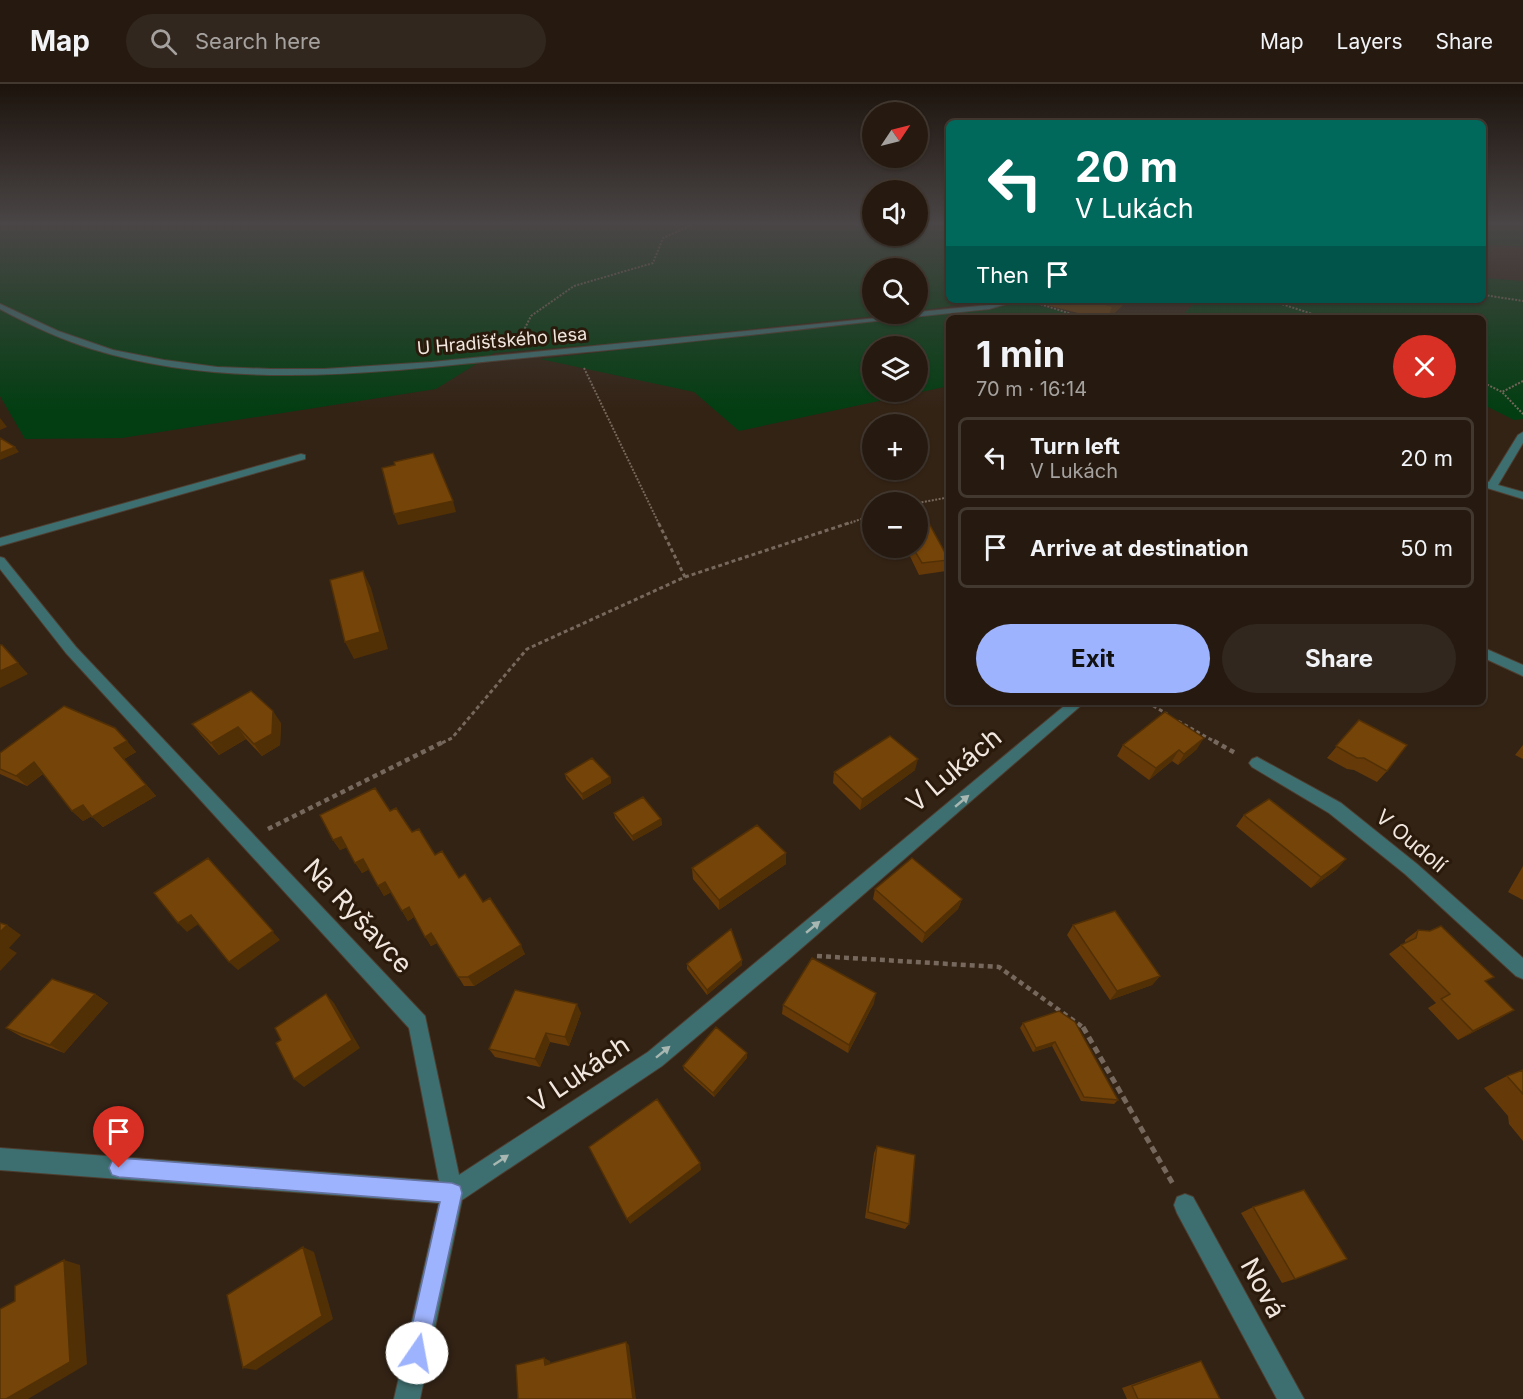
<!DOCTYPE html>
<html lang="en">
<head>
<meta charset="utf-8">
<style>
  :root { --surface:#261a10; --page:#32271e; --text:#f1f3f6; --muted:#a4a19f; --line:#423830; --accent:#9eb3fd }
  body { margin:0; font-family:Inter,sans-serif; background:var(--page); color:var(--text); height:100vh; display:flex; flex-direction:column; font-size:22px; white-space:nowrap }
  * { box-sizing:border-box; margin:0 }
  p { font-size:20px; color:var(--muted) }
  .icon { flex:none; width:33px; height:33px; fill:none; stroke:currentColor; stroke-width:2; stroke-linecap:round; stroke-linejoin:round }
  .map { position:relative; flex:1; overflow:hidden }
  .sheet { position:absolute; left:946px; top:231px; width:540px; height:390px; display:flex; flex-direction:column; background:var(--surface); border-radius:9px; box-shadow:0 2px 4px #0004,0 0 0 2px var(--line) }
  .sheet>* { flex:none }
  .guide { position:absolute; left:946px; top:36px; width:540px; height:183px; border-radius:9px; box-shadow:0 2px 4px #0004,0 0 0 2px var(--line); background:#00695c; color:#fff; overflow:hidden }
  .needle { width:39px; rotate:55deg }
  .buttons { position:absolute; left:862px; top:18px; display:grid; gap:12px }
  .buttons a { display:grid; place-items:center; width:66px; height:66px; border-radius:50%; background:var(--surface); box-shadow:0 2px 4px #0004,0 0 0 2px var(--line); font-size:30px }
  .pin { position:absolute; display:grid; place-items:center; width:51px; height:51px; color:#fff; margin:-62px -26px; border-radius:50% 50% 50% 0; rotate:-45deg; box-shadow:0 0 6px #0007 }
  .pin .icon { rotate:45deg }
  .me { position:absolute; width:66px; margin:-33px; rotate:12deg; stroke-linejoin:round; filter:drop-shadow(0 0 4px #0008) }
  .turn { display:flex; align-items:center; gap:21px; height:126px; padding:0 30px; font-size:27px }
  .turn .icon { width:78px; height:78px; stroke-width:2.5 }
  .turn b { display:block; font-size:42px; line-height:51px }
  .then { display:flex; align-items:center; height:57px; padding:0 30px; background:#0003; gap:12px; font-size:22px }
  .round { display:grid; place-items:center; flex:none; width:63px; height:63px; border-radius:32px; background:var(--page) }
  .overview { display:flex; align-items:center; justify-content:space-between; height:102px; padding:0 30px }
  h1 { font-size:36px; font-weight:700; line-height:45px }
  .button { display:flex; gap:12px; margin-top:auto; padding:12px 30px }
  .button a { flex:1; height:69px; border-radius:36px; background:var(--accent); color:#111; font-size:24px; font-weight:700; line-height:69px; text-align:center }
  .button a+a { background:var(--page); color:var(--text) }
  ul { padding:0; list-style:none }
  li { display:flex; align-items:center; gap:18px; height:81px; margin:0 12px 9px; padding:0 18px; border:3px solid var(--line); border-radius:9px }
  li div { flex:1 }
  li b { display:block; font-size:22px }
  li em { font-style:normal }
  header { display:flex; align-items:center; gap:36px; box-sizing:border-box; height:84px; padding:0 30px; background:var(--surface); border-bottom:2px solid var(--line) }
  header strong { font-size:28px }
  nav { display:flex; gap:33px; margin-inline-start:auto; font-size:21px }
  .search { width:420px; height:54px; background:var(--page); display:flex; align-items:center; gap:15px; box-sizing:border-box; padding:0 21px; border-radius:33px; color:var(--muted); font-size:22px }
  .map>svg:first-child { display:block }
  .green { fill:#033e12; fill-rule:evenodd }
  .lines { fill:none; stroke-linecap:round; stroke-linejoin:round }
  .service-casing { stroke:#4e3e31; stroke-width:2 }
  .minor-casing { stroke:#4e3e31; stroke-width:2 }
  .path-far3 { stroke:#76685c; stroke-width:2; stroke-dasharray:2 1.5; stroke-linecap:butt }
  .path-far2 { stroke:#76685c; stroke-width:3; stroke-dasharray:4 3; stroke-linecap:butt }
  .path-far1 { stroke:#76685c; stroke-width:4.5; stroke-dasharray:5 4; stroke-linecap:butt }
  .path { stroke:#76685c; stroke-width:5; stroke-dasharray:7 4.5; stroke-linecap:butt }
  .service { fill:#3e6f70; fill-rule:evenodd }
  .minor { fill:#3e6f70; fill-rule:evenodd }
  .wall { fill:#653a08 }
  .shaded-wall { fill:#523006 }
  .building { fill:#754409; stroke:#523006; stroke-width:1.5 }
  .oneway { fill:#a9b7b2 }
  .route { fill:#9eb3fd; stroke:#6774a4; stroke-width:1.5 }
  .labels { text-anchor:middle; stroke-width:6; stroke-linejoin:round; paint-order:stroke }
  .far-street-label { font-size:18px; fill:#f1e7de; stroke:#291a0c }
  .street-label { font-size:21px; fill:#f1e7de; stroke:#291a0c }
  .near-street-label { font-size:26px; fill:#f1e7de; stroke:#291a0c }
</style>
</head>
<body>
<header>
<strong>Map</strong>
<div class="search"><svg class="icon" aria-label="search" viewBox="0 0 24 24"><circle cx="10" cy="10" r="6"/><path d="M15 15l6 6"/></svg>Search here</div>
<nav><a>Map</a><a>Layers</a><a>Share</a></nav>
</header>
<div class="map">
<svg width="1523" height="1315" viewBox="0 0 1523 1315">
  <rect width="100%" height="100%" fill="#332315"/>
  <!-- green -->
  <path class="green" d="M 0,141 L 873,141 L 873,152 L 918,152 L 918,141 L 949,141 L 950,216 L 990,216 L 918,227 L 918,184 L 873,184 L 873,230 L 893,230 L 630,258 L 494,269 L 436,305 L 122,354 L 25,355 L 0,312 Z
    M 1484,141 L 1523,141 L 1523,162 L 1484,161 Z
    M 1484,194 L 1523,197 L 1523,335 L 1514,336 L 1484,321 L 1484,234 L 1179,234 L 1198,216 L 1484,216 Z
    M 1028,219 L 1092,234 L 950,234 L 949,302 L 739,347 L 694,308 L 540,275 ZM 873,262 L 918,262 L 918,308 L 873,308 Z"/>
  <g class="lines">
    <defs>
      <path id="service" d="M 301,370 L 305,371 L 305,375 L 0,462 L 0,454 Z"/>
      <path id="minor" d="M 1007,216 L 1020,216 L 989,225 C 840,240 692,259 543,272 C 395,286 238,310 92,265 C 60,255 30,241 0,225 L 0,220 L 58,247 L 113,266 L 164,276 L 217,283 L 271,285 L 324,285 L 432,278 L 918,230 L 918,228 L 989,221 Z
        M 1523,348 L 1523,359 L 1498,401 L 1523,408 L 1523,415 L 1484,403 L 1484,397 L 1489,398 L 1518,351 Z
        M 0,473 L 4,474 L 76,563 L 425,932 L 459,1091 L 648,968 L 1069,618 L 1085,618 L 789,875 L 662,982 L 462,1116 L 420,1315 L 394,1315 L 439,1119 L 0,1086 L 0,1064 L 439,1097 L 409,944 L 66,569 L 0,485 Z
        M 1484,564 L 1523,581 L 1523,592 L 1484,574 Z
        M 1257,673 L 1341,719 L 1417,780 L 1523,874 L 1523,895 L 1516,892 L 1405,790 L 1329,729 L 1252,683 L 1249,679 L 1252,675 Z
        M 1185,1110 L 1193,1113 L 1304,1315 L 1277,1315 L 1177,1129 L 1174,1121 L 1177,1113 Z"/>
    </defs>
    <!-- service casing -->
    <use href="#service" class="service-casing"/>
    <!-- minor casing -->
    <use href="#minor" class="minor-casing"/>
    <!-- path-far3 -->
    <path class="path-far3" d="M 1484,211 L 1523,217
      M 1269,216 L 1325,234
      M 1034,218 L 1084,234
      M 520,254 L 531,232 L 574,202 L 653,179 L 663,154 L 692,141
      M 584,284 L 659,440
      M 1523,297 L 1502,308 L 1523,330
      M 1484,299 L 1502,308
      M 918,419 L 950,413
      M 847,440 L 873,431"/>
    <!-- path-far2 -->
    <path class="path-far2" d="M 685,493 L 852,438
      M 1147,618 L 1167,630
      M 1178,637 L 1217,659
      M 442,659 L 452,654 L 527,565 L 685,493 L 658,438"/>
    <!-- path-far1 -->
    <path class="path-far1" d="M 1214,657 L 1237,670
      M 268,745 L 445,657
      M 817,872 L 999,883 L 1084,944"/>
    <!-- path -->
    <path class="path" d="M 1083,943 L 1173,1100"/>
    <!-- service -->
    <use href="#service" class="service"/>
    <!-- minor -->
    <use href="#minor" class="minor"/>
  </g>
  <!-- wall -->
  <path class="wall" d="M 1047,216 L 1128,216 L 1109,234 L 1098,234 L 1046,221 Z
    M 906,464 L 918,464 L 949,476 L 946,487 L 919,491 Z
    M 1359,636 L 1387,687 L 1377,698 L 1354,686 L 1347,685 L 1327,674 Z
    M 281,639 L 280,661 L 262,672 L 246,655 L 219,671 L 201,651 L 192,640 Z
    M 115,644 L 136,668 L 124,675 L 156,712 L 103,743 L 92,732 L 83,737 L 72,727 L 43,690 L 27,702 L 0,690 L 0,669 Z
    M 1123,661 L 1197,665 L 1178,681 L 1172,677 L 1149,696 L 1117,672 Z
    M 1523,661 L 1523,675 L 1515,671 Z
    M 915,686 L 860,726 L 833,699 L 834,688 Z
    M 565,690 L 610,693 L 611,699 L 583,716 L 566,695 Z
    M 390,727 L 483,818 L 525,870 L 474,902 L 464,902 L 437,859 L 431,862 L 414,833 L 408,837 L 391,808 L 384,812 L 369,785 L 362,789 L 347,763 L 340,766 L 333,756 Z
    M 614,729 L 661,735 L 662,741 L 633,757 L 615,734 Z
    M 1244,731 L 1346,775 L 1336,786 L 1311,804 L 1236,742 Z
    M 786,769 L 786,780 L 719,826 L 693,795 L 692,784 Z
    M 1523,782 L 1523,816 L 1508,808 Z
    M 875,805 L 962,815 L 958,825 L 922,859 L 873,815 Z
    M 1073,841 L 1160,892 L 1152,901 L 1110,916 L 1067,851 Z
    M 1418,846 L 1486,898 L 1499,935 L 1458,956 L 1428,924 L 1436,919 L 1389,870 L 1401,861 L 1405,859 L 1405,856 Z
    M 687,880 L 742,881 L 707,911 L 687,885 Z
    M 95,910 L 108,919 L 64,969 L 22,953 L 6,944 Z
    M 874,919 L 848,969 L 782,930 L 783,921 Z
    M 581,929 L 569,962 L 550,958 L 540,983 L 495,973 L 489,965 Z
    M 1075,938 L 1118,1016 L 1114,1020 L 1081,1017 L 1052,962 L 1033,968 L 1020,944 L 1023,939 Z
    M 747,974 L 714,1013 L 684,986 L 683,982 Z
    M 1523,986 L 1523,1057 L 1509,1040 L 1508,1032 L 1484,1004 L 1507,992 Z
    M 877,1062 L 909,1140 L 905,1145 L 865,1134 L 874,1069 Z
    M 1253,1123 L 1295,1195 L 1282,1199 L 1241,1129 Z
    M 1201,1277 L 1220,1315 L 1127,1315 L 1122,1304 L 1190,1280 Z"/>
  <!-- shaded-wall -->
  <path class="shaded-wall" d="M 1118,216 L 1128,216 L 1109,234 L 1108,234 L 1112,222 Z
    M 0,334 L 7,343 L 0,346 Z
    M 15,363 L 19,368 L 0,376 L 0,369 Z
    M 453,417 L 456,428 L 398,441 L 394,430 Z
    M 363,487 L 371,504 L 388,565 L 354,575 L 345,558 Z
    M 12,572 L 28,590 L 0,604 L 0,587 Z
    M 273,627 L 281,639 L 280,661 L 262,672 L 254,660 Z
    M 238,643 L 246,655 L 219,671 L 211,659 Z
    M 1204,654 L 1197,665 L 1178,681 L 1184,670 Z
    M 127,657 L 136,668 L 124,675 L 156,712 L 103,743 L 92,733 L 114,664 Z
    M 1179,666 L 1172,677 L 1149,696 L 1156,684 Z
    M 918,675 L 915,686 L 860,726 L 862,715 Z
    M 34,678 L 45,688 L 27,702 L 16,692 Z
    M 610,693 L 611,699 L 583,716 L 582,710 Z
    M 83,721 L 94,731 L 83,737 L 72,727 Z
    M 661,735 L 662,741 L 633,757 L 632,752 Z
    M 341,753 L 348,763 L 340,766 L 333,756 Z
    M 786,769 L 786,780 L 719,826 L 719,816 Z
    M 208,774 L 280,856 L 238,886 L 229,878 Z
    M 363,775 L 370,785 L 362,789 L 355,779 Z
    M 1346,775 L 1336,786 L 1311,804 L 1321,793 Z
    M 385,798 L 392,808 L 384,812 L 378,802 Z
    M 962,815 L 958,825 L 922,859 L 925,849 Z
    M 409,823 L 415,832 L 408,837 L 402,827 Z
    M 191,831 L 200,839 L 187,848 L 178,839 Z
    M 7,841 L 21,851 L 9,864 L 17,869 L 0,887 L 0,848 Z
    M 431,849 L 437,859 L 431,862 L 425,853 Z
    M 521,861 L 525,870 L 474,902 L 468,893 Z
    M 742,876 L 742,881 L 707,911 L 707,906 Z
    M 1160,892 L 1152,901 L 1110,916 L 1117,907 Z
    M 876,909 L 874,919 L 848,969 L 849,961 Z
    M 95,910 L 108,919 L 64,969 L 50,961 Z
    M 326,910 L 334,919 L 360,964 L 304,1003 L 294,995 Z
    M 577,920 L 581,929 L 569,962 L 565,953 Z
    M 1514,926 L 1499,935 L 1458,956 L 1473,947 Z
    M 546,949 L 550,958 L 540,983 L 535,975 Z
    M 1055,958 L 1052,962 L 1033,968 L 1036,964 Z
    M 747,969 L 747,974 L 714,1013 L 713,1009 Z
    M 700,1079 L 701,1086 L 630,1140 L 627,1135 Z
    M 303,1163 L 314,1168 L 333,1235 L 256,1286 L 243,1284 Z
    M 64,1176 L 80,1181 L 87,1280 L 28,1315 L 6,1315 Z
    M 626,1258 L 629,1261 L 636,1315 L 633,1315 Z
    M 544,1274 L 550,1277 L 551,1284 L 545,1281 Z"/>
  <!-- building -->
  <path class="building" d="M 1088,216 L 1118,216 L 1112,222 Z
    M 0,354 L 15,363 L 0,369 Z
    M 433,369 L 453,417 L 394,430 L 382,384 L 395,381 L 394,378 Z
    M 918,423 L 920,423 L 949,476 L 922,479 L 913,464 L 918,464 Z
    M 363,487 L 380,548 L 345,558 L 330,496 Z
    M 0,561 L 2,561 L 18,579 L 0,587 Z
    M 251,607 L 273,627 L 272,650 L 254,660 L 238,643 L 211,659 L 192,640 Z
    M 64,622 L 115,644 L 127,657 L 114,664 L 146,701 L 92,733 L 83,721 L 72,727 L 34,678 L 16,692 L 0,685 L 0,669 Z
    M 1165,628 L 1204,654 L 1184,670 L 1179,666 L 1156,684 L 1123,661 Z
    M 1359,636 L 1407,661 L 1387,687 L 1364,674 L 1357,674 L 1336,662 Z
    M 890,652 L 918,675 L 862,715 L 834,688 Z
    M 592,674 L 610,693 L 582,710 L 565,690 Z
    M 375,704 L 390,727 L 396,724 L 412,748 L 419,745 L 435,771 L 442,767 L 459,794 L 465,790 L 483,818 L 490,814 L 521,861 L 468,893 L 458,893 L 431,849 L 425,853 L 409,823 L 402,827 L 385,798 L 378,802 L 363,775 L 355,779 L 341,753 L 333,756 L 320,731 Z
    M 643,713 L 661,735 L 632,752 L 614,729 Z
    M 1269,715 L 1346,775 L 1321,793 L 1244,731 Z
    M 757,741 L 786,769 L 719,816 L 692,784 Z
    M 208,774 L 273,847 L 229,878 L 191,831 L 178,839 L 154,809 Z
    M 912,774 L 962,815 L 925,849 L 875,805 Z
    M 1115,827 L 1160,892 L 1117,907 L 1073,841 Z
    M 0,839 L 7,841 L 0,848 Z
    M 1441,842 L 1494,893 L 1485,897 L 1514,926 L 1473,947 L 1441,915 L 1450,910 L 1401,861 L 1416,854 L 1418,846 L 1430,847 Z
    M 731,845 L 742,876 L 707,906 L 687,880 Z
    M 812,874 L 876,909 L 849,961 L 783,921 Z
    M 52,895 L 95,910 L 50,961 L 6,944 Z
    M 515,906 L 577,920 L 565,953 L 546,949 L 535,975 L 489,965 Z
    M 326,910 L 352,956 L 294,995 L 276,959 L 281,956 L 275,944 Z
    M 1059,927 L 1075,938 L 1118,1016 L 1084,1013 L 1055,958 L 1036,964 L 1023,939 Z
    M 716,943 L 747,969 L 713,1009 L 683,982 Z
    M 1523,986 L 1523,1010 L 1507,992 Z
    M 657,1015 L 700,1079 L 627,1135 L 589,1063 Z
    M 877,1062 L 915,1071 L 909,1140 L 868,1128 Z
    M 1304,1106 L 1347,1175 L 1295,1195 L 1253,1123 Z
    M 303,1163 L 322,1232 L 243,1284 L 227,1211 Z
    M 64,1176 L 70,1278 L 6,1315 L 0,1315 L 0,1225 L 15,1217 L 15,1202 Z
    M 626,1258 L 633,1315 L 518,1315 L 516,1281 L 544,1274 L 545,1281 Z
    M 1201,1277 L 1220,1315 L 1138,1315 L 1132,1302 Z"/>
  <!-- one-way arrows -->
  <defs><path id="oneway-solid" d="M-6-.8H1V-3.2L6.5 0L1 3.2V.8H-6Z" transform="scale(1.5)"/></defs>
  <g class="oneway">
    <use href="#oneway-solid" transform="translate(962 717) rotate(-40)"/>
    <use href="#oneway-solid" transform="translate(813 843) rotate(-40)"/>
    <use href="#oneway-solid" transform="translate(663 968) rotate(-39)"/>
    <use href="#oneway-solid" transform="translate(501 1076) rotate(-34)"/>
  </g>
  <!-- sky -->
  <linearGradient id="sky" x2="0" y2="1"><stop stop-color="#1c130c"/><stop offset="0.43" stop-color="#4a4546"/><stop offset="1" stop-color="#4a4546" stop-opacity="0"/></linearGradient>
  <rect width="1523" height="325" fill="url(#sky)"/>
  <!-- route -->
  <path class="route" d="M 119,1074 L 452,1099 L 460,1102 L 462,1109 L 425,1277 L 417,1280 L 409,1277 L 406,1269 L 440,1118 L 119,1093 L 112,1091 L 109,1084 L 112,1077 Z"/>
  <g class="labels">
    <!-- far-street labels -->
    <g class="far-street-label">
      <text transform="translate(502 257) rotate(-5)" y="6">U Hradišťského lesa</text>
    </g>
    <!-- street labels -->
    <g class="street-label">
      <text transform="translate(1411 757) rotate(40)" y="7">V Oudolí</text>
    </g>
    <!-- near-street labels -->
    <g class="near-street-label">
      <text transform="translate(954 686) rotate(-40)" y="9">V Lukách</text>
      <text transform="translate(358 832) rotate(47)" y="9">Na Ryšavce</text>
      <text transform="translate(579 990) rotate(-34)" y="9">V Lukách</text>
      <text transform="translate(1263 1204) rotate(61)" y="9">Nová</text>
    </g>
  </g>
</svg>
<div class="buttons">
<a><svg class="needle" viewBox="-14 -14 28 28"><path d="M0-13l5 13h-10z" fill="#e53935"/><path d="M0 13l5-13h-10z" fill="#a4a19f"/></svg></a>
<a><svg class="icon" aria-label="sound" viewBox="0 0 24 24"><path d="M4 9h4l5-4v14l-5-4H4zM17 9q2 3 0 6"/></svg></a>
<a><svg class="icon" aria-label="search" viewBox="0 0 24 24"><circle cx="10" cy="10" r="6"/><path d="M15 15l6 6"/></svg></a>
<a><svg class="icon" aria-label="layers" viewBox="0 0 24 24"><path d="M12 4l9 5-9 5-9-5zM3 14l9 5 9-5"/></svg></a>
<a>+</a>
<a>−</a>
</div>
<div class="pin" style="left:119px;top:1084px;background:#d93025"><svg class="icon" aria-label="arrive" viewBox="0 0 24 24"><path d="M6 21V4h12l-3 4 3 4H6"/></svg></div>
<svg class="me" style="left:417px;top:1269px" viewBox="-20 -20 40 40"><circle r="19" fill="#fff"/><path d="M0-13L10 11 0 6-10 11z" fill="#9eb3fd"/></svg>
<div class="guide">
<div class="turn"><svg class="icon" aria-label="left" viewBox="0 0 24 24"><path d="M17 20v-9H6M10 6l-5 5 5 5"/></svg><div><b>20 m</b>V Lukách</div></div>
<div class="then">Then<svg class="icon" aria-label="arrive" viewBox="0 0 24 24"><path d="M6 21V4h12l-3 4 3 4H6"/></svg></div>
</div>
<section class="sheet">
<div class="overview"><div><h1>1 min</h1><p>70 m · 16:14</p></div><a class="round" style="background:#d93025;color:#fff"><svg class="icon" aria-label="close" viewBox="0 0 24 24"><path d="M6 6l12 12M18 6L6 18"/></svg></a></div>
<ul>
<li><svg class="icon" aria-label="left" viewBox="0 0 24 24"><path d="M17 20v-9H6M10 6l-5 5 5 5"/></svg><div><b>Turn left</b><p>V Lukách</p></div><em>20 m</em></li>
<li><svg class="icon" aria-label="arrive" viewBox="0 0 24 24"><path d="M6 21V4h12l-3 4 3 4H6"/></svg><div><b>Arrive at destination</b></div><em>50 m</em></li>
</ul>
<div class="button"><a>Exit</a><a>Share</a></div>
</section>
</div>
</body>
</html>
